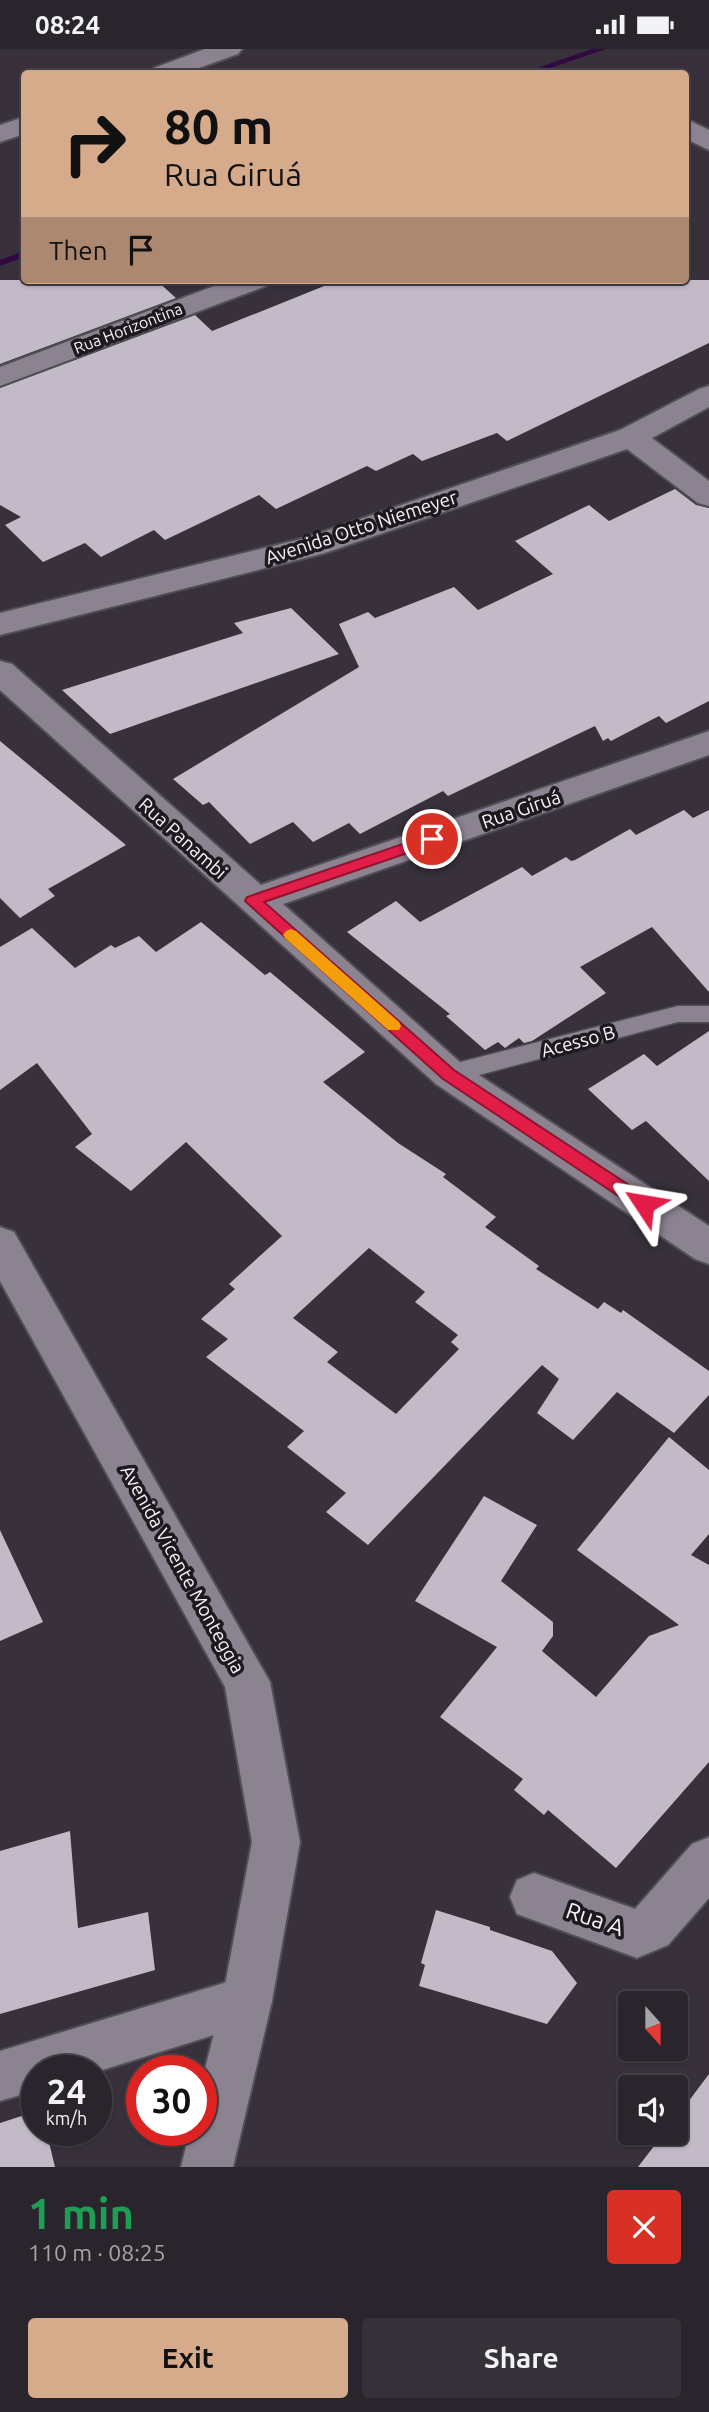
<!DOCTYPE html>
<html lang="en">
<head>
<meta charset="utf-8">
<style>
  :root { --surface:#2a252c; --page:#363138; --text:#f1f3f6; --muted:#a5a5a9; --line:#464248; --accent:#d6ab8b }
  body { margin:0; font-family:Ubuntu,sans-serif; background:var(--page); color:var(--text); height:100vh; display:flex; flex-direction:column; font-size:26px; white-space:nowrap }
  * { box-sizing:border-box; margin:0 }
  p { font-size:23px; color:var(--muted) }
  .icon { flex:none; width:38px; height:38px; fill:none; stroke:currentColor; stroke-width:2; stroke-linecap:round; stroke-linejoin:round }
  .map { position:relative; height:2118px; overflow:hidden }
  .sheet { display:flex; flex-direction:column; background:var(--surface); flex:1 }
  .sheet>* { flex:none }
  .guide { position:absolute; left:21px; top:21px; width:668px; height:214px; border-radius:7px; box-shadow:0 2px 5px #0004,0 0 0 2px var(--line); background:#d6ab8b; color:#111; overflow:hidden }
  .needle { width:46px; rotate:159deg }
  .tools { position:absolute; left:618px; top:1942px; display:grid; gap:14px }
  .tools a { display:grid; place-items:center; width:70px; height:70px; border-radius:7px; background:var(--surface); box-shadow:0 2px 5px #0004,0 0 0 2px var(--line); font-size:35px }
  .speed { position:absolute; left:21px; top:2006px; display:flex; gap:14px; font-size:35px; font-weight:700; text-align:center }
  .speed>* { display:grid; place-content:center; width:91px; height:91px; border-radius:50%; background:var(--surface); box-shadow:0 2px 5px #0004,0 0 0 2px var(--line); line-height:1 }
  .speed small { font-size:18px; font-weight:400 }
  .speed .limit { border:10px solid #d22; background:#fff; color:#111 }
  .pin { position:absolute; display:grid; place-items:center; width:60px; height:60px; color:#fff; margin:-30px; border:4px solid #fff; border-radius:50%; box-shadow:0 2px 7px #0007 }
  .me { position:absolute; width:77px; margin:-38px; rotate:303deg; stroke-linejoin:round; filter:drop-shadow(0 0 5px #0008) }
  .turn { display:flex; align-items:center; gap:24px; height:147px; padding:0 28px; font-size:32px }
  .turn .icon { width:91px; height:91px; stroke-width:2.5 }
  .turn b { display:block; font-size:49px; line-height:60px }
  .then { display:flex; align-items:center; height:66px; padding:0 28px; background:#0003; gap:14px; font-size:26px }
  .round { display:grid; place-items:center; flex:none; width:74px; height:74px; border-radius:7px; background:var(--page) }
  .head { display:flex; align-items:center; justify-content:space-between; height:119px; padding:0 28px }
  h1 { font-size:42px; font-weight:700; line-height:52px; color:#1e9e55 }
  .primary-button { display:flex; gap:14px; margin-top:auto; padding:14px 28px }
  .primary-button a { flex:1; height:80px; border-radius:7px; background:var(--accent); color:#111; font-size:28px; font-weight:700; line-height:80px; text-align:center }
  .primary-button a+a { background:var(--page); color:var(--text) }
  .status { display:flex; justify-content:space-between; align-items:center; height:49px; padding:0 35px; background:var(--surface); direction:ltr }
  .status svg { height:19px; fill:currentColor }
  .map>svg:first-child { display:block }
  .lines { fill:none; stroke-linecap:round; stroke-linejoin:round }
  .stream { fill:#310841; fill-rule:evenodd }
  .building { fill:#c3bac7; fill-rule:evenodd }
  .lane-casing { stroke:#534d56; stroke-width:3 }
  .street-casing { stroke:#534d56; stroke-width:4 }
  .secondary-casing { stroke:#534d56; stroke-width:4 }
  .lane { fill:#8b8390; fill-rule:evenodd }
  .street { fill:#8b8390; fill-rule:evenodd }
  .secondary { fill:#8b8390; fill-rule:evenodd }
  .route { fill:#e11d48; stroke:#92132f; stroke-width:2 }
  .slow { fill:#f59e0b }
  .labels { text-anchor:middle; stroke-width:7; stroke-linejoin:round; paint-order:stroke }
  .far-street-label { font-size:16px; fill:#f7f2f9; stroke:#1d1a1f }
  .street-label { font-size:19px; fill:#f7f2f9; stroke:#1d1a1f }
  .near-street-label { font-size:23px; fill:#f7f2f9; stroke:#1d1a1f }
</style>
</head>
<body>
<div class="status"><b>08:24</b><svg viewBox="0 0 49 12"><path d="M0 12V9h3v3zM5 12V6h3v6zM10 12V3h3v9zM15 12V0h3v12zM26 1h20v11H26zM47 4h2v5h-2z"/></svg></div>
<div class="map">
<svg width="709" height="2118" viewBox="0 0 709 2118">
  <rect width="100%" height="100%" fill="#38313b"/>
  <g class="lines">
    <!-- stream -->
    <path class="stream" d="M 592,0 L 606,0 L 536,24 L 523,24 Z
      M 24,202 L 24,208 L 0,217 L 0,211 Z"/>
  </g>
  <!-- building -->
  <path class="building" d="M 0,231 L 156,231 L 176,249 L 0,315 Z
    M 339,231 L 709,231 L 709,294 L 507,392 L 497,384 L 422,412 L 413,405 L 376,422 L 367,417 L 276,460 L 259,446 L 165,491 L 154,481 L 101,508 L 85,494 L 43,513 L 5,476 L 21,468 L 0,456 L 0,339 L 195,266 L 212,282 Z
    M 675,440 L 696,456 L 709,459 L 709,652 L 666,674 L 659,667 L 611,692 L 608,689 L 603,692 L 595,677 L 448,747 L 443,742 L 360,785 L 349,774 L 313,793 L 293,773 L 250,795 L 209,753 L 203,756 L 173,730 L 359,618 L 339,575 L 368,563 L 375,569 L 454,538 L 478,561 L 553,525 L 515,492 L 589,456 L 609,472 Z
    M 291,559 L 339,605 L 110,685 L 62,641 L 243,584 L 234,574 Z
    M 0,692 L 126,796 L 48,840 L 55,847 L 20,869 L 0,849 Z
    M 684,761 L 693,769 L 709,761 L 709,943 L 652,878 L 580,918 L 606,944 L 532,992 L 524,994 L 519,989 L 505,999 L 498,993 L 485,1001 L 446,967 L 450,965 L 347,883 L 396,852 L 420,873 L 522,818 L 532,827 L 566,808 L 571,812 L 575,811 L 630,780 L 636,786 Z
    M 201,873 L 265,926 L 270,923 L 365,1003 L 323,1033 L 398,1094 L 446,1125 L 443,1128 L 496,1168 L 485,1178 L 539,1217 L 536,1220 L 598,1260 L 604,1253 L 621,1264 L 623,1261 L 709,1322 L 709,1346 L 674,1384 L 617,1343 L 573,1391 L 537,1364 L 559,1330 L 542,1316 L 368,1496 L 326,1463 L 346,1444 L 287,1398 L 304,1382 L 206,1308 L 228,1290 L 201,1270 L 235,1240 L 229,1235 L 282,1187 L 186,1093 L 131,1142 L 75,1098 L 92,1085 L 37,1014 L 0,1041 L 0,898 L 32,879 L 75,919 L 111,896 L 115,899 L 139,887 L 156,903 ZM 369,1199 L 425,1243 L 415,1253 L 458,1286 L 451,1293 L 459,1300 L 396,1365 L 327,1313 L 338,1303 L 293,1269 Z
    M 709,982 L 709,1132 L 646,1072 L 632,1081 L 588,1040 L 644,1005 L 657,1017 Z
    M 669,1388 L 709,1421 L 709,1485 L 691,1506 L 709,1516 L 709,1713 L 616,1819 L 548,1761 L 544,1766 L 514,1741 L 523,1730 L 440,1668 L 497,1598 L 415,1552 L 484,1447 L 537,1476 L 501,1532 L 553,1573 L 553,1587 L 542,1602 L 596,1648 L 649,1587 L 679,1576 L 577,1501 Z
    M 0,1481 L 43,1573 L 0,1592 Z
    M 70,1782 L 78,1879 L 148,1863 L 155,1921 L 0,1965 L 0,1802 Z
    M 436,1861 L 490,1878 L 490,1881 L 552,1902 L 577,1934 L 547,1975 L 419,1937 L 425,1916 L 421,1914 Z
    M 709,2025 L 709,2118 L 638,2118 L 664,2084 L 676,2084 L 676,2069 Z
    M 37,2062 L 37,2081 L 46,2081 L 55,2118 L 0,2118 L 0,2074 Z"/>
  <g class="lines">
    <defs>
      <path id="lane" d="M 678,957 L 709,957 L 709,973 L 678,973 L 449,1034 L 441,1031 L 438,1025 L 441,1019 L 449,1016 Z"/>
      <path id="street" d="M 205,0 L 242,0 L 238,5 L 185,24 L 150,24 L 154,19 Z
        M 24,68 L 24,85 L 0,93 L 0,76 Z
        M 686,70 L 709,81 L 709,101 L 686,90 Z
        M 230,231 L 270,231 L 266,237 L 0,337 L 0,318 Z
        M 0,612 L 12,615 L 261,836 L 709,682 L 709,706 L 283,855 L 462,1015 L 709,1177 L 709,1215 L 695,1210 L 436,1035 L 0,641 Z
        M 709,1788 L 709,1849 L 668,1896 L 637,1909 L 517,1865 L 510,1848 L 517,1831 L 534,1824 L 635,1860 L 692,1795 Z
        M 247,1927 L 265,1934 L 272,1952 L 265,1970 L 96,2023 L 37,2021 L 37,2041 L 0,2052 L 0,2002 Z"/>
      <path id="secondary" d="M 709,337 L 709,358 L 652,389 L 709,432 L 709,457 L 698,454 L 627,400 L 325,504 L 0,586 L 0,564 L 305,489 L 620,381 L 699,340 Z
        M 0,1178 L 14,1183 L 270,1633 L 300,1793 L 272,1952 L 233,2118 L 181,2118 L 190,2081 L 201,2081 L 201,2036 L 222,1952 L 252,1793 L 225,1638 L 0,1232 Z"/>
    </defs>
    <!-- lane casing -->
    <use href="#lane" class="lane-casing"/>
    <!-- street casing -->
    <use href="#street" class="street-casing"/>
    <!-- secondary casing -->
    <use href="#secondary" class="secondary-casing"/>
    <!-- lane -->
    <use href="#lane" class="lane"/>
    <!-- street -->
    <use href="#street" class="street"/>
    <!-- secondary -->
    <use href="#secondary" class="secondary"/>
  </g>
  <!-- route -->
  <path class="route" d="M 432,785 L 439,790 L 437,794 L 264,853 L 454,1021 L 650,1150 L 652,1155 L 650,1160 L 638,1160 L 443,1030 L 245,852 L 247,848 Z"/>
  <!-- slow -->
  <path class="slow" d="M 291,880 L 296,882 L 399,973 L 401,977 L 399,981 L 388,981 L 286,890 L 283,886 L 286,882 Z"/>
  <g class="labels">
    <!-- far-street labels -->
    <g class="far-street-label">
      <text transform="translate(128 279) rotate(-21)" y="6">Rua Horizontina</text>
    </g>
    <!-- street labels -->
    <g class="street-label">
      <text transform="translate(361 478) rotate(-18)" y="7">Avenida Otto Niemeyer</text>
      <text transform="translate(521 760) rotate(-19)" y="7">Rua Giruá</text>
      <text transform="translate(183 789) rotate(42)" y="7">Rua Panambi</text>
      <text transform="translate(578 992) rotate(-15)" y="7">Acesso B</text>
      <text transform="translate(183 1520) rotate(61)" y="7">Avenida Vicente Monteggia</text>
    </g>
    <!-- near-street labels -->
    <g class="near-street-label">
      <text transform="translate(595 1870) rotate(19)" y="8">Rua A</text>
    </g>
  </g>
</svg>
<div class="tools">
<a><svg class="needle" viewBox="-14 -14 28 28"><path d="M0-13l5 13h-10z" fill="#e53935"/><path d="M0 13l5-13h-10z" fill="#a5a5a9"/></svg></a>
<a><svg class="icon" aria-label="sound" viewBox="0 0 24 24"><path d="M4 9h4l5-4v14l-5-4H4zM17 9q2 3 0 6"/></svg></a>
</div>
<div class="speed"><div>24<small>km/h</small></div><div class="limit">30</div></div>
<div class="pin" style="left:432px;top:790px;background:#d93025"><svg class="icon" aria-label="arrive" viewBox="0 0 24 24"><path d="M6 21V4h12l-3 4 3 4H6"/></svg></div>
<svg class="me" style="left:644px;top:1155px" viewBox="-20 -20 40 40"><path d="M0-17L14 15 0 8-14 15z" fill="#e11d48" stroke="#fff" stroke-width="4"/></svg>
<div class="guide">
<div class="turn"><svg class="icon" aria-label="right" viewBox="0 0 24 24"><path d="M7 20v-9h11M14 6l5 5-5 5"/></svg><div><b>80 m</b>Rua Giruá</div></div>
<div class="then">Then<svg class="icon" aria-label="arrive" viewBox="0 0 24 24"><path d="M6 21V4h12l-3 4 3 4H6"/></svg></div>
</div>
</div>
<section class="sheet">
<div class="head"><div><h1>1 min</h1><p>110 m · 08:25</p></div><a class="round" style="background:#d93025;color:#fff"><svg class="icon" aria-label="close" viewBox="0 0 24 24"><path d="M6 6l12 12M18 6L6 18"/></svg></a></div>
<div class="primary-button"><a>Exit</a><a>Share</a></div>
</section>
</body>
</html>
